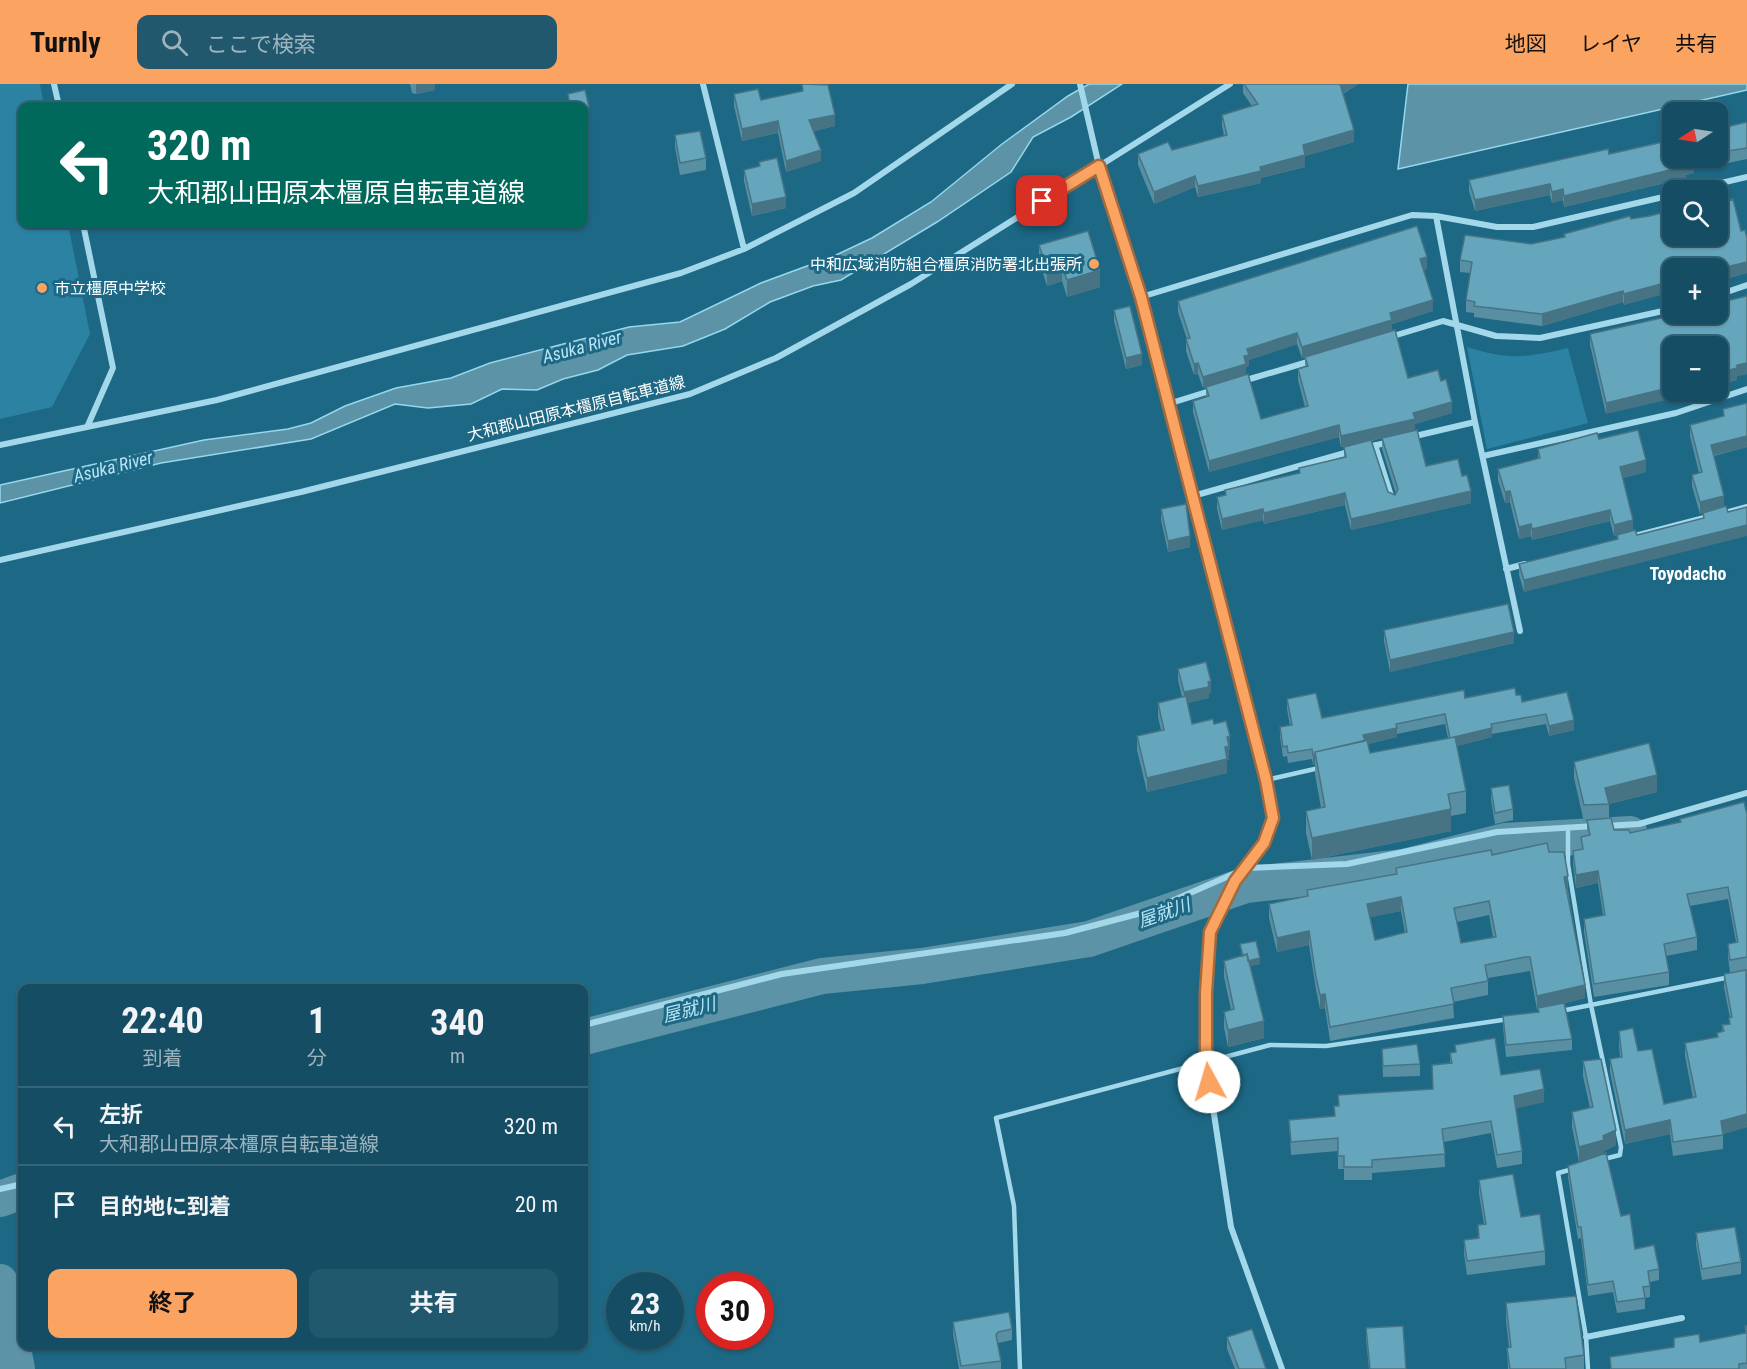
<!DOCTYPE html>
<html lang="ja">
<head>
<meta charset="utf-8">
<style>
  :root { --surface:#154e64; --page:#22586d; --text:#f1f3f6; --muted:#9db4bf; --line:#346578; --accent:#fba361 }
  body { margin:0; font-family:"Roboto Condensed","Noto Sans JP",sans-serif; background:var(--page); color:var(--text); height:100vh; display:flex; flex-direction:column; font-size:22px; white-space:nowrap }
  * { box-sizing:border-box; margin:0 }
  p { font-size:20px; color:var(--muted) }
  .icon { flex:none; width:33px; height:33px; fill:none; stroke:currentColor; stroke-width:2; stroke-linecap:round; stroke-linejoin:round }
  .map { position:relative; flex:1; overflow:hidden }
  .side { position:absolute; left:18px; top:900px; width:570px; height:366px; display:flex; flex-direction:column; background:var(--surface); border-radius:12px; box-shadow:0 2px 4px #0004,0 0 0 2px var(--line) }
  .side>* { flex:none }
  .hud { position:absolute; left:18px; top:18px; width:570px; height:126px; border-radius:12px; box-shadow:0 2px 4px #0004,0 0 0 2px var(--line); background:#00695c; color:#fff; overflow:hidden }
  .needle { width:39px; rotate:258deg }
  .controls { position:absolute; left:1662px; top:18px; display:grid; gap:12px }
  .controls a { display:grid; place-items:center; width:66px; height:66px; border-radius:12px; background:var(--surface); box-shadow:0 2px 4px #0004,0 0 0 2px var(--line); font-size:30px }
  .speed { position:absolute; left:606px; top:1188px; display:flex; gap:12px; font-size:30px; font-weight:700; text-align:center }
  .speed>* { display:grid; place-content:center; width:78px; height:78px; border-radius:50%; background:var(--surface); box-shadow:0 2px 4px #0004,0 0 0 2px var(--line); line-height:1 }
  .speed small { font-size:15px; font-weight:400 }
  .speed .limit { border:9px solid #d22; background:#fff; color:#111 }
  .pin { position:absolute; display:grid; place-items:center; width:51px; height:51px; color:#fff; margin:-26px; border-radius:12px; box-shadow:0 3px 9px #0006 }
  .me { position:absolute; width:66px; margin:-33px; rotate:354deg; stroke-linejoin:round; filter:drop-shadow(0 0 4px #0008) }
  .turn { display:flex; align-items:center; gap:21px; height:126px; padding:0 30px; font-size:27px }
  .turn .icon { width:78px; height:78px; stroke-width:2.5 }
  .turn b { display:block; font-size:42px; line-height:51px }
  .eta { display:flex; justify-content:space-evenly; align-items:center; height:102px; text-align:center }
  .eta b { font-size:36px; font-weight:700; line-height:42px }
  .cta { display:flex; gap:12px; margin-top:auto; padding:12px 30px }
  .cta a { flex:1; height:69px; border-radius:12px; background:var(--accent); color:#111; font-size:24px; font-weight:700; line-height:69px; text-align:center }
  .cta a+a { background:var(--page); color:var(--text) }
  ul { padding:0; list-style:none }
  li { display:flex; align-items:center; gap:18px; height:78px; padding:0 30px; border-top:2px solid var(--line) }
  li div { flex:1 }
  li b { display:block; font-size:22px }
  li em { font-style:normal }
  header { display:flex; align-items:center; gap:36px; box-sizing:border-box; height:84px; padding:0 30px; background:var(--accent); color:#111 }
  header strong { font-size:28px }
  nav { display:flex; gap:33px; margin-inline-start:auto; font-size:21px }
  .search { width:420px; height:54px; background:var(--page); display:flex; align-items:center; gap:15px; box-sizing:border-box; padding:0 21px; border-radius:12px; color:var(--muted); font-size:22px }
  .map>svg:first-child { display:block }
  .green { fill:#2c82a2 }
  .water { fill:#5c93a6; stroke:#96d7ed; stroke-width:1.5 }
  .lines { fill:none; stroke-linecap:round; stroke-linejoin:round }
  .river { stroke:#5c93a6; stroke-width:36 }
  .service { stroke:#a3d8eb; stroke-width:4.5 }
  .minor { stroke:#a3d8eb; stroke-width:6 }
  .wall { fill:#588fa3; fill-rule:evenodd }
  .shaded-wall { fill:#477484 }
  .building { fill:#66a6bd; stroke:#477484; stroke-width:1.5; fill-rule:evenodd }
  .route-casing { stroke:#a36a3f; stroke-width:15 }
  .route { stroke:#fba361; stroke-width:10 }
  .poi-dot { fill:#fba361; stroke:#1c6885; stroke-width:2 }
  .labels { text-anchor:middle; stroke-width:6; stroke-linejoin:round; paint-order:stroke }
  .poi-label { font-size:16px; fill:#fff; stroke:#1c6885; text-anchor:end }
  .street-label { font-size:16px; fill:#fff; stroke:#1c6885 }
  .water-label { font-size:18px; font-style:italic; fill:#b7e4f3; stroke:#1c6885 }
  .neighbourhood-label { font-size:18px; font-weight:bold; fill:#fff; stroke:#1c6885 }
</style>
</head>
<body>
<header>
<strong>Turnly</strong>
<div class="search"><svg class="icon" aria-label="search" viewBox="0 0 24 24"><circle cx="10" cy="10" r="6"/><path d="M15 15l6 6"/></svg>ここで検索</div>
<nav><a>地図</a><a>レイヤ</a><a>共有</a></nav>
</header>
<div class="map">
<svg width="1747" height="1285" viewBox="0 0 1747 1285">
  <rect width="100%" height="100%" fill="#1c6885"/>
  <!-- green -->
  <path class="green" d="M 0,0 L 40,0 L 44,22 L 22,22 L 22,140 L 68,140 L 90,250 L 52,323 L 0,335 Z
    M 1467,263 C 1509,276 1525,274 1568,264 L 1588,339 L 1487,365 Z"/>
  <!-- water -->
  <path class="water" d="M 1089,0 L 1122,0 L 1071,33 L 1033,53 L 1011,88 L 937,138 L 841,196 L 813,202 L 770,218 L 725,245 L 683,262 L 627,271 L 598,286 L 563,295 L 537,306 L 502,305 L 471,320 L 428,324 L 395,320 L 311,355 L 161,379 L 0,419 L 0,401 L 204,356 L 288,345 L 311,339 L 345,322 L 396,304 L 451,294 L 490,279 L 629,243 L 680,238 L 761,199 L 834,172 L 872,154 L 931,118 L 1002,60 L 1068,12 Z
    M 1408,0 L 1747,0 L 1747,6 L 1398,85 Z"/>
  <g class="lines">
    <!-- river -->
    <path class="river" d="M 584,953 L 822,892 L 922,882 L 1089,855 L 1246,801 L 1404,783 L 1505,757 L 1630,750
      M 0,1115 L 22,1107
      M 0,1198 L 17,1285"/>
    <!-- service -->
    <path class="service" d="M 1266,696 L 1319,684
      M 1568,743 L 1568,780 L 1591,921 L 1621,1063 L 1620,1071 L 1604,1075
      M 1561,927 L 1730,893
      M 1573,1085 L 1558,1089 L 1586,1253 L 1588,1285
      M 1020,1285 L 1014,1122 L 996,1034 L 1270,961 L 1326,962 L 1509,935"/>
    <!-- minor -->
    <path class="minor" d="M 54,0 L 59,22
      M 703,0 L 744,165
      M 1080,0 L 1099,82 L 1141,213 L 1193,412 L 1273,734 L 1264,759 L 1235,797 L 1210,848 L 1207,869 L 1206,977 L 1231,1143 L 1282,1285
      M 1691,106 L 1747,93
      M 1436,132 L 1475,338 L 1520,547
      M 83,140 L 113,284 L 88,341
      M 1718,211 L 1747,201
      M 1141,213 L 1412,131 L 1436,132 L 1497,143 L 1533,143 L 1672,111
      M 1390,253 L 1443,237 L 1496,252 L 1540,254 L 1672,225
      M 1243,297 L 1311,277
      M 1168,320 L 1213,306
      M 1411,353 L 1475,338
      M 0,361 L 217,316 L 681,189 L 744,165 L 854,109 L 1012,0
      M 1375,361 L 1392,415
      M 1368,363 L 1390,358
      M 1483,372 L 1676,329 L 1747,305
      M 1193,412 L 1352,367
      M 1721,430 L 1747,423
      M 1631,453 L 1708,433
      M 0,476 L 301,408 L 690,310 L 776,274 L 911,200 L 1230,0
      M 1506,485 L 1525,480
      M 1605,742 L 1639,740 L 1747,709
      M 584,941 L 782,890 L 1065,849 L 1149,827 L 1247,784 L 1347,780 L 1497,748 L 1595,742
      M 0,1105 L 22,1100
      M 1586,1253 L 1682,1234"/>
  </g>
  <!-- wall -->
  <path class="wall" d="M 410,0 L 435,0 L 435,6 L 416,10 L 412,9 Z
    M 802,0 L 835,42 L 814,47 L 821,77 L 786,88 L 778,49 L 742,57 L 734,22 L 734,10 L 761,16 L 802,8 Z
    M 1243,0 L 1358,0 L 1343,10 L 1354,58 L 1305,72 L 1305,83 L 1261,94 L 1261,99 L 1198,113 L 1195,103 L 1154,120 L 1138,81 L 1138,70 L 1172,66 L 1224,52 L 1222,42 L 1222,31 L 1252,22 L 1243,9 Z
    M 1747,38 L 1747,75 L 1728,79 L 1727,73 L 1694,81 L 1694,89 L 1686,91 L 1686,94 L 1564,123 L 1563,116 L 1552,119 L 1550,111 L 1475,127 L 1469,107 L 1469,96 L 1609,70 L 1672,74 Z
    M 675,51 L 706,74 L 706,86 L 680,91 L 675,63 Z
    M 759,78 L 786,124 L 752,132 L 744,97 L 744,86 L 759,83 Z
    M 1730,116 L 1741,147 L 1747,154 L 1747,189 L 1718,197 L 1718,184 L 1624,221 L 1623,218 L 1542,242 L 1474,233 L 1474,229 L 1466,228 L 1466,216 L 1470,189 L 1460,188 L 1460,176 L 1564,153 L 1564,150 L 1631,135 Z
    M 1039,161 L 1100,203 L 1067,213 L 1062,197 L 1047,202 L 1039,177 Z
    M 1427,185 L 1423,186 L 1433,227 L 1392,240 L 1392,247 L 1408,294 L 1441,297 L 1452,329 L 1415,340 L 1415,346 L 1426,382 L 1462,392 L 1471,419 L 1351,446 L 1345,421 L 1264,440 L 1263,436 L 1222,446 L 1217,425 L 1217,413 L 1225,411 L 1225,406 L 1299,389 L 1299,384 L 1344,374 L 1344,363 L 1341,363 L 1339,353 L 1209,388 L 1193,328 L 1193,317 L 1206,313 L 1206,303 L 1203,304 L 1198,290 L 1194,291 L 1186,267 L 1186,255 L 1187,255 L 1178,228 L 1178,217 ZM 1297,260 L 1302,274 L 1305,273 L 1305,283 L 1298,285 L 1298,296 L 1305,323 L 1261,335 L 1246,291 L 1246,283 L 1249,282 L 1249,276 ZM 1382,354 L 1382,365 L 1396,410 L 1395,411 L 1388,408 L 1372,357 Z
    M 1747,212 L 1747,290 L 1737,292 L 1737,296 L 1718,301 L 1718,262 L 1606,330 L 1590,261 L 1590,250 L 1678,230 L 1718,230 Z
    M 1114,226 L 1142,281 L 1126,285 L 1114,237 Z
    M 1747,319 L 1747,363 L 1714,372 L 1724,423 L 1728,428 L 1524,508 L 1519,491 L 1519,480 L 1617,456 L 1617,451 L 1614,452 L 1610,437 L 1532,456 L 1531,452 L 1519,455 L 1510,418 L 1505,419 L 1498,396 L 1498,385 L 1538,375 L 1538,365 L 1599,355 L 1646,388 L 1622,394 L 1633,447 L 1637,451 L 1703,435 L 1703,429 L 1700,430 L 1692,402 L 1692,391 L 1699,389 L 1690,352 L 1690,341 L 1723,333 L 1723,325 Z
    M 1161,425 L 1190,463 L 1168,468 L 1161,436 Z
    M 1384,546 L 1514,559 L 1390,588 L 1384,557 Z
    M 1178,585 L 1211,608 L 1209,609 L 1209,614 L 1187,619 L 1192,640 L 1214,640 L 1230,666 L 1229,666 L 1229,676 L 1227,676 L 1227,689 L 1147,708 L 1137,666 L 1137,652 L 1161,646 L 1158,633 L 1158,619 L 1182,613 L 1178,596 Z
    M 1567,608 L 1574,646 L 1549,652 L 1546,640 L 1492,650 L 1492,653 L 1457,662 L 1466,707 L 1466,729 L 1451,732 L 1451,747 L 1312,776 L 1306,749 L 1306,727 L 1321,724 L 1315,690 L 1315,681 L 1313,681 L 1312,675 L 1288,679 L 1287,672 L 1283,673 L 1280,653 L 1280,643 L 1290,642 L 1287,625 L 1287,615 L 1322,634 L 1465,614 L 1516,611 L 1522,618 ZM 1445,640 L 1448,654 L 1370,669 L 1368,660 L 1397,653 L 1397,650 Z
    M 1574,678 L 1657,708 L 1609,720 L 1609,734 L 1614,746 L 1630,749 L 1680,738 L 1680,735 L 1747,730 L 1747,1043 L 1723,1050 L 1723,1065 L 1673,1072 L 1670,1050 L 1625,1060 L 1610,988 L 1610,975 L 1620,973 L 1619,961 L 1619,947 L 1638,967 L 1664,1020 L 1693,1014 L 1685,972 L 1685,959 L 1717,953 L 1717,949 L 1722,948 L 1722,941 L 1729,940 L 1729,934 L 1730,934 L 1724,904 L 1724,890 L 1730,889 L 1728,873 L 1728,860 L 1736,858 L 1728,815 L 1690,822 L 1697,853 L 1697,866 L 1666,872 L 1669,888 L 1669,901 L 1594,913 L 1584,848 L 1584,835 L 1603,831 L 1598,799 L 1576,804 L 1573,780 L 1573,767 L 1581,766 L 1581,753 L 1587,751 L 1587,738 L 1584,738 L 1574,694 Z
    M 1491,704 L 1513,725 L 1513,736 L 1495,740 L 1491,716 Z
    M 1549,768 L 1568,806 L 1585,914 L 1565,919 L 1572,955 L 1572,966 L 1506,973 L 1503,943 L 1503,932 L 1538,928 L 1538,926 L 1537,926 L 1530,887 L 1488,894 L 1488,911 L 1453,918 L 1454,934 L 1330,957 L 1325,924 L 1320,925 L 1316,906 L 1309,861 L 1277,868 L 1269,834 L 1269,820 L 1307,812 L 1307,806 L 1396,790 L 1396,784 L 1492,771 ZM 1401,827 L 1405,849 L 1375,856 L 1370,833 ZM 1489,831 L 1493,853 L 1461,859 L 1457,838 Z
    M 1240,860 L 1260,880 L 1250,882 L 1264,954 L 1228,963 L 1224,944 L 1224,928 L 1231,926 L 1224,893 L 1224,877 L 1242,872 Z
    M 1455,961 L 1544,1018 L 1516,1024 L 1522,1067 L 1522,1080 L 1497,1084 L 1491,1049 L 1444,1058 L 1445,1083 L 1372,1089 L 1372,1096 L 1344,1096 L 1344,1085 L 1338,1085 L 1338,1067 L 1291,1071 L 1289,1036 L 1334,1032 L 1334,1022 L 1338,1022 L 1338,1011 L 1433,1005 L 1432,981 L 1450,979 L 1450,969 L 1455,968 Z
    M 1382,965 L 1420,980 L 1420,992 L 1383,993 Z
    M 1583,977 L 1616,1061 L 1604,1067 L 1604,1069 L 1621,1132 L 1635,1165 L 1659,1185 L 1659,1196 L 1650,1198 L 1650,1213 L 1645,1214 L 1645,1225 L 1617,1229 L 1613,1208 L 1588,1212 L 1581,1154 L 1578,1155 L 1568,1093 L 1568,1082 L 1579,1078 L 1572,1043 L 1572,1028 L 1590,1024 L 1583,992 Z
    M 1479,1096 L 1521,1133 L 1545,1167 L 1545,1181 L 1467,1191 L 1464,1170 L 1464,1156 L 1478,1154 L 1478,1141 L 1484,1140 L 1479,1110 Z
    M 1696,1149 L 1741,1178 L 1741,1190 L 1702,1196 L 1696,1161 Z
    M 1506,1219 L 1584,1271 L 1584,1285 L 1508,1285 L 1507,1264 L 1509,1263 L 1506,1237 Z
    M 953,1238 L 1012,1245 L 1012,1256 L 998,1259 L 997,1260 L 1001,1277 L 1001,1285 L 959,1285 L 953,1250 Z
    M 1745,1242 L 1747,1242 L 1747,1285 L 1610,1285 L 1610,1273 L 1674,1263 L 1745,1249 Z
    M 1366,1244 L 1406,1285 L 1369,1285 L 1366,1255 Z
    M 1227,1253 L 1266,1285 L 1235,1285 L 1227,1265 Z"/>
  <!-- shaded-wall -->
  <path class="shaded-wall" d="M 416,0 L 435,0 L 435,6 L 416,10 Z
    M 1340,0 L 1358,0 L 1340,11 Z
    M 589,23 L 589,28 L 584,29 L 584,24 Z
    M 835,31 L 835,42 L 809,48 L 809,36 Z
    M 778,37 L 778,49 L 742,57 L 742,45 Z
    M 1354,46 L 1354,58 L 1305,72 L 1305,83 L 1261,94 L 1261,99 L 1198,113 L 1198,102 L 1260,83 L 1303,61 Z
    M 1727,61 L 1727,73 L 1694,81 L 1694,89 L 1686,91 L 1686,94 L 1564,123 L 1564,112 L 1685,80 L 1692,74 L 1718,74 L 1718,64 Z
    M 821,66 L 821,77 L 786,88 L 786,77 Z
    M 1195,92 L 1195,103 L 1154,120 L 1154,108 Z
    M 1550,100 L 1550,111 L 1475,127 L 1475,116 Z
    M 1563,105 L 1563,116 L 1552,119 L 1552,108 Z
    M 786,113 L 786,124 L 752,132 L 752,120 Z
    M 1427,173 L 1427,185 L 1420,187 L 1420,175 Z
    M 1747,178 L 1747,189 L 1718,197 L 1718,185 Z
    M 1062,181 L 1062,197 L 1047,202 L 1047,185 Z
    M 1100,186 L 1100,203 L 1067,213 L 1067,196 Z
    M 1672,197 L 1672,208 L 1624,221 L 1624,210 Z
    M 1623,207 L 1623,218 L 1542,242 L 1542,230 Z
    M 1433,216 L 1433,227 L 1392,240 L 1392,247 L 1302,274 L 1302,263 L 1390,229 Z
    M 1297,249 L 1297,260 L 1249,276 L 1249,282 L 1246,283 L 1246,291 L 1203,304 L 1203,293 L 1247,265 Z
    M 1142,270 L 1142,281 L 1126,285 L 1126,274 Z
    M 1198,279 L 1198,290 L 1194,291 L 1194,280 Z
    M 1747,279 L 1747,290 L 1737,292 L 1737,296 L 1718,301 L 1718,289 L 1737,281 Z
    M 1672,303 L 1672,308 L 1702,308 L 1606,330 L 1606,319 Z
    M 1452,318 L 1452,329 L 1415,340 L 1415,347 L 1341,363 L 1341,352 L 1413,329 Z
    M 1339,341 L 1339,353 L 1209,388 L 1209,377 Z
    M 1747,352 L 1747,363 L 1711,372 L 1711,361 Z
    M 1646,376 L 1646,388 L 1620,394 L 1620,383 Z
    M 1471,407 L 1471,419 L 1351,446 L 1351,435 Z
    M 1510,407 L 1510,418 L 1505,419 L 1505,408 Z
    M 1345,409 L 1345,421 L 1264,440 L 1264,429 Z
    M 1724,412 L 1724,424 L 1700,430 L 1700,418 Z
    M 1263,425 L 1263,436 L 1222,446 L 1222,435 Z
    M 1610,426 L 1610,437 L 1532,456 L 1532,445 Z
    M 1633,436 L 1633,447 L 1614,452 L 1614,441 Z
    M 1531,440 L 1531,452 L 1519,455 L 1519,443 Z
    M 1747,441 L 1747,452 L 1524,508 L 1524,496 Z
    M 1190,452 L 1190,463 L 1168,468 L 1168,457 Z
    M 1514,548 L 1514,559 L 1390,588 L 1390,576 Z
    M 1211,597 L 1211,608 L 1209,609 L 1209,614 L 1184,620 L 1184,608 Z
    M 1574,636 L 1574,646 L 1549,652 L 1549,642 Z
    M 1397,644 L 1397,653 L 1365,661 L 1363,651 Z
    M 1492,644 L 1492,653 L 1450,664 L 1450,654 Z
    M 1230,652 L 1230,666 L 1229,666 L 1229,676 L 1227,676 L 1227,689 L 1147,708 L 1147,694 L 1225,663 L 1227,653 Z
    M 1313,671 L 1315,671 L 1315,681 L 1313,681 Z
    M 1657,691 L 1657,708 L 1609,720 L 1605,704 Z
    M 1451,725 L 1451,747 L 1312,776 L 1312,754 Z
    M 1598,787 L 1598,799 L 1576,804 L 1576,791 Z
    M 1568,792 L 1568,806 L 1564,806 L 1564,793 Z
    M 1401,813 L 1401,827 L 1367,834 L 1367,820 Z
    M 1309,847 L 1309,861 L 1277,868 L 1277,854 Z
    M 1260,874 L 1260,880 L 1244,883 L 1244,877 Z
    M 1585,901 L 1585,914 L 1537,926 L 1537,912 Z
    M 1325,910 L 1325,924 L 1320,925 L 1320,911 Z
    M 1264,937 L 1264,954 L 1228,963 L 1228,946 Z
    M 1544,1005 L 1544,1018 L 1514,1025 L 1514,1012 Z
    M 1747,1030 L 1747,1043 L 1721,1051 L 1721,1037 Z
    M 1670,1036 L 1670,1050 L 1625,1060 L 1625,1046 Z
    M 1616,1046 L 1616,1061 L 1604,1067 L 1604,1071 L 1579,1078 L 1579,1063 Z"/>
  <!-- building -->
  <path class="building" d="M 802,0 L 828,1 L 835,31 L 809,36 L 821,66 L 786,77 L 778,37 L 742,45 L 734,10 L 758,5 L 761,16 L 803,7 Z
    M 1244,0 L 1340,0 L 1354,46 L 1303,61 L 1305,71 L 1260,83 L 1261,87 L 1198,102 L 1195,92 L 1154,108 L 1138,70 L 1168,58 L 1172,66 L 1227,51 L 1222,31 L 1258,20 Z
    M 585,6 L 589,23 L 584,24 L 584,22 L 570,22 L 568,10 Z
    M 1747,38 L 1747,64 L 1728,67 L 1727,61 L 1718,64 L 1718,45 Z
    M 700,47 L 706,74 L 680,79 L 675,51 Z
    M 1672,56 L 1672,74 L 1693,74 L 1694,77 L 1685,80 L 1686,82 L 1564,112 L 1563,105 L 1552,108 L 1550,100 L 1475,116 L 1469,96 L 1608,65 L 1609,70 Z
    M 777,74 L 786,113 L 752,120 L 744,86 L 760,82 L 759,78 Z
    M 1728,108 L 1730,116 L 1733,115 L 1741,147 L 1745,146 L 1747,154 L 1747,178 L 1718,185 L 1718,184 L 1672,184 L 1672,197 L 1624,210 L 1623,207 L 1542,230 L 1474,222 L 1475,218 L 1466,216 L 1472,178 L 1460,176 L 1465,151 L 1531,160 L 1565,153 L 1564,150 L 1630,132 L 1631,135 L 1650,132 L 1672,126 L 1672,152 L 1718,152 L 1718,110 Z
    M 1417,142 L 1427,173 L 1420,175 L 1433,216 L 1390,229 L 1392,236 L 1302,263 L 1297,249 L 1247,265 L 1249,271 L 1244,272 L 1246,280 L 1203,293 L 1198,279 L 1194,280 L 1186,255 L 1190,254 L 1178,217 Z
    M 1088,147 L 1100,186 L 1067,196 L 1062,181 L 1047,185 L 1039,161 Z
    M 1747,212 L 1747,279 L 1737,281 L 1737,284 L 1718,289 L 1718,262 L 1672,262 L 1672,303 L 1606,319 L 1590,250 L 1679,230 L 1718,230 L 1718,219 Z
    M 1130,222 L 1142,270 L 1126,274 L 1114,226 Z
    M 1395,246 L 1408,294 L 1438,286 L 1441,297 L 1446,295 L 1452,318 L 1413,329 L 1415,335 L 1341,352 L 1339,341 L 1209,377 L 1193,317 L 1209,312 L 1206,303 L 1248,290 L 1261,335 L 1308,322 L 1298,285 L 1308,282 L 1305,273 Z
    M 1747,319 L 1747,352 L 1711,361 L 1724,412 L 1700,418 L 1692,391 L 1702,388 L 1690,341 L 1724,332 L 1723,325 Z
    M 1417,346 L 1426,382 L 1458,375 L 1462,392 L 1467,391 L 1471,407 L 1351,435 L 1345,409 L 1264,429 L 1263,425 L 1222,435 L 1217,413 L 1226,411 L 1225,406 L 1300,389 L 1299,384 L 1346,373 L 1344,363 L 1371,356 L 1388,408 L 1395,411 L 1398,405 L 1382,354 Z
    M 1638,346 L 1646,376 L 1620,383 L 1633,436 L 1614,441 L 1610,426 L 1532,445 L 1531,440 L 1519,443 L 1510,407 L 1505,408 L 1498,385 L 1540,374 L 1538,365 L 1597,349 L 1599,355 Z
    M 1186,420 L 1190,452 L 1168,457 L 1161,425 Z
    M 1726,422 L 1728,428 L 1747,423 L 1747,441 L 1524,496 L 1519,480 L 1618,455 L 1617,451 L 1635,446 L 1637,451 L 1704,434 L 1703,429 Z
    M 1508,520 L 1514,548 L 1390,576 L 1384,546 Z
    M 1206,578 L 1211,597 L 1208,598 L 1209,603 L 1184,608 L 1178,585 Z
    M 1515,604 L 1516,611 L 1521,611 L 1522,618 L 1567,608 L 1574,636 L 1549,642 L 1546,630 L 1491,640 L 1492,644 L 1450,654 L 1445,630 L 1396,640 L 1397,644 L 1363,651 L 1365,657 L 1315,668 L 1315,671 L 1313,671 L 1312,665 L 1288,669 L 1287,662 L 1283,663 L 1280,643 L 1292,641 L 1287,615 L 1316,609 L 1322,634 L 1464,606 L 1465,614 Z
    M 1186,612 L 1192,640 L 1213,635 L 1214,640 L 1226,637 L 1230,652 L 1227,653 L 1229,662 L 1225,663 L 1227,675 L 1147,694 L 1137,652 L 1164,646 L 1158,619 Z
    M 1455,653 L 1466,707 L 1448,710 L 1451,725 L 1312,754 L 1306,727 L 1325,723 L 1315,668 L 1367,656 L 1370,669 Z
    M 1649,659 L 1657,691 L 1605,704 L 1609,720 L 1584,721 L 1574,678 Z
    M 1509,701 L 1513,725 L 1495,729 L 1491,704 Z
    M 1744,718 L 1747,730 L 1747,873 L 1730,876 L 1728,860 L 1738,858 L 1728,803 L 1687,810 L 1697,853 L 1664,860 L 1669,888 L 1594,900 L 1584,835 L 1605,831 L 1598,787 L 1576,791 L 1573,767 L 1583,765 L 1581,753 L 1590,751 L 1587,736 L 1611,734 L 1614,746 L 1629,746 L 1630,749 L 1681,738 L 1680,735 Z
    M 1547,759 L 1549,768 L 1564,768 L 1568,792 L 1564,793 L 1585,901 L 1537,912 L 1530,873 L 1525,873 L 1485,881 L 1488,897 L 1451,904 L 1454,920 L 1330,943 L 1325,910 L 1320,911 L 1316,893 L 1309,847 L 1277,854 L 1269,820 L 1308,812 L 1307,806 L 1397,790 L 1396,784 L 1491,766 L 1492,771 ZM 1401,813 L 1407,848 L 1375,856 L 1367,820 ZM 1489,817 L 1496,853 L 1461,859 L 1454,824 Z
    M 1256,857 L 1260,874 L 1248,877 L 1247,870 L 1243,872 L 1240,860 Z
    M 1247,870 L 1264,937 L 1228,946 L 1224,928 L 1234,925 L 1224,877 Z
    M 1746,886 L 1747,1030 L 1721,1037 L 1723,1051 L 1673,1058 L 1670,1036 L 1625,1046 L 1610,975 L 1622,973 L 1619,947 L 1633,944 L 1638,967 L 1652,965 L 1664,1020 L 1696,1013 L 1685,959 L 1718,953 L 1717,949 L 1724,947 L 1722,941 L 1730,940 L 1729,934 L 1732,933 L 1724,890 Z
    M 1564,919 L 1572,955 L 1506,961 L 1503,932 L 1539,928 L 1538,924 Z
    M 1495,954 L 1501,991 L 1540,985 L 1544,1005 L 1514,1012 L 1522,1067 L 1497,1071 L 1491,1037 L 1442,1045 L 1445,1070 L 1372,1076 L 1372,1083 L 1344,1083 L 1344,1072 L 1338,1072 L 1338,1054 L 1291,1058 L 1289,1036 L 1335,1032 L 1334,1022 L 1339,1022 L 1338,1011 L 1433,1005 L 1432,981 L 1452,979 L 1450,969 L 1456,968 L 1455,961 Z
    M 1417,960 L 1420,980 L 1383,982 L 1382,965 Z
    M 1601,975 L 1616,1046 L 1603,1052 L 1604,1056 L 1579,1063 L 1572,1028 L 1593,1023 L 1583,977 Z
    M 1606,1069 L 1621,1132 L 1630,1130 L 1635,1165 L 1654,1161 L 1659,1185 L 1648,1187 L 1650,1202 L 1643,1203 L 1645,1214 L 1617,1218 L 1613,1197 L 1588,1201 L 1581,1143 L 1578,1143 L 1568,1082 Z
    M 1513,1090 L 1521,1133 L 1540,1130 L 1545,1167 L 1467,1177 L 1464,1156 L 1479,1154 L 1478,1141 L 1486,1140 L 1479,1096 Z
    M 1735,1143 L 1741,1178 L 1702,1185 L 1696,1149 Z
    M 1576,1212 L 1584,1271 L 1565,1274 L 1566,1285 L 1510,1285 L 1507,1264 L 1511,1263 L 1506,1219 Z
    M 1009,1228 L 1012,1245 L 998,1248 L 996,1251 L 1001,1277 L 961,1282 L 953,1238 Z
    M 1403,1242 L 1406,1285 L 1370,1285 L 1366,1244 Z
    M 1745,1242 L 1747,1242 L 1747,1279 L 1739,1280 L 1739,1285 L 1611,1285 L 1610,1273 L 1674,1263 L 1674,1254 L 1699,1250 L 1700,1258 L 1746,1249 Z
    M 1252,1245 L 1266,1285 L 1239,1285 L 1227,1253 Z"/>
  <g class="lines">
    <defs>
      <path id="route" d="M 1042,117 L 1099,82 L 1141,213 L 1266,696 L 1273,734 L 1264,759 L 1235,797 L 1210,848 L 1206,909 L 1206,977 L 1209,998"/>
    </defs>
    <!-- route casing -->
    <use href="#route" class="route-casing"/>
    <!-- route -->
    <use href="#route" class="route"/>
  </g>
  <!-- markers -->
  <g class="poi-dot">
    <circle cx="1094" cy="180" r="6"/>
    <circle cx="42" cy="204" r="6"/>
  </g>
  <g class="labels">
    <!-- poi labels -->
    <g class="poi-label">
      <text x="1082" y="186">中和広域消防組合橿原消防署北出張所</text>
      <text x="54" y="210" text-anchor="start">市立橿原中学校</text>
    </g>
    <!-- street labels -->
    <g class="street-label">
      <text transform="translate(576 324) rotate(-14)" y="6">大和郡山田原本橿原自転車道線</text>
    </g>
    <!-- water labels -->
    <g class="water-label">
      <text transform="translate(582 263) rotate(-15)" y="6">Asuka River</text>
      <text transform="translate(113 383) rotate(-14)" y="6">Asuka River</text>
      <text transform="translate(1164 829) rotate(-19)" y="6">屋就川</text>
      <text transform="translate(689 926) rotate(-14)" y="6">屋就川</text>
    </g>
    <!-- neighbourhood labels -->
    <g class="neighbourhood-label">
      <text x="1688" y="496">Toyodacho</text>
    </g>
  </g>
</svg>
<div class="controls">
<a><svg class="needle" viewBox="-14 -14 28 28"><path d="M0-13l5 13h-10z" fill="#e53935"/><path d="M0 13l5-13h-10z" fill="#9db4bf"/></svg></a>
<a><svg class="icon" aria-label="search" viewBox="0 0 24 24"><circle cx="10" cy="10" r="6"/><path d="M15 15l6 6"/></svg></a>
<a>+</a>
<a>−</a>
</div>
<div class="speed"><div>23<small>km/h</small></div><div class="limit">30</div></div>
<div class="pin" style="left:1042px;top:117px;background:#d93025"><svg class="icon" aria-label="arrive" viewBox="0 0 24 24"><path d="M6 21V4h12l-3 4 3 4H6"/></svg></div>
<svg class="me" style="left:1209px;top:998px" viewBox="-20 -20 40 40"><circle r="19" fill="#fff"/><path d="M0-13L10 11 0 6-10 11z" fill="#fba361"/></svg>
<div class="hud">
<div class="turn"><svg class="icon" aria-label="left" viewBox="0 0 24 24"><path d="M17 20v-9H6M10 6l-5 5 5 5"/></svg><div><b>320 m</b>大和郡山田原本橿原自転車道線</div></div>
</div>
<section class="side">
<div class="eta">
<div><b>22:40</b><p>到着</p></div>
<div><b>1</b><p>分</p></div>
<div><b>340</b><p>m</p></div>
</div>
<ul>
<li><svg class="icon" aria-label="left" viewBox="0 0 24 24"><path d="M17 20v-9H6M10 6l-5 5 5 5"/></svg><div><b>左折</b><p>大和郡山田原本橿原自転車道線</p></div><em>320 m</em></li>
<li><svg class="icon" aria-label="arrive" viewBox="0 0 24 24"><path d="M6 21V4h12l-3 4 3 4H6"/></svg><div><b>目的地に到着</b></div><em>20 m</em></li>
</ul>
<div class="cta"><a>終了</a><a>共有</a></div>
</section>
</div>
</body>
</html>
